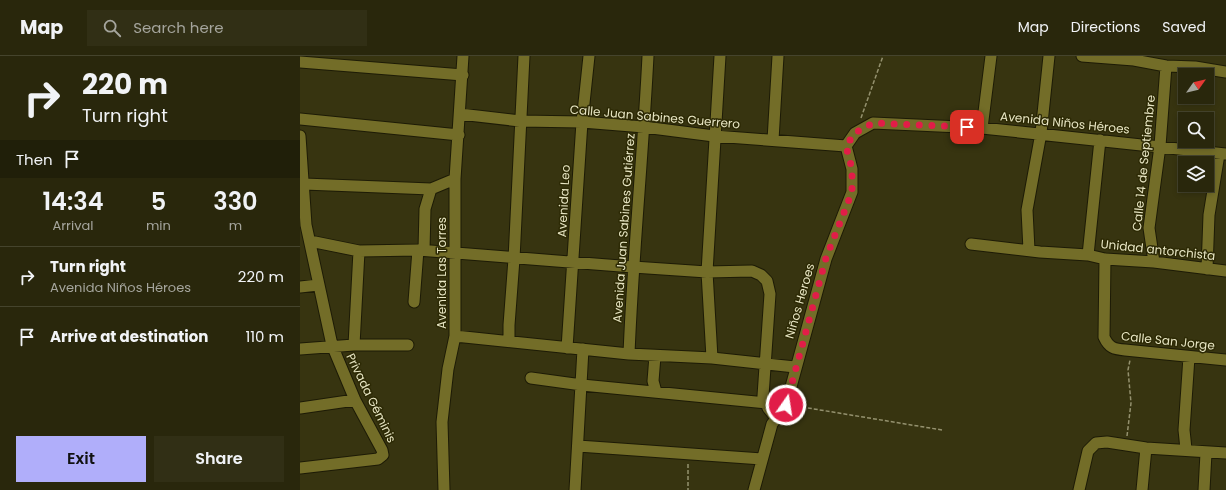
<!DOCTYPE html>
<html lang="en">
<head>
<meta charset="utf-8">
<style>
  :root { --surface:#29270c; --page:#312f15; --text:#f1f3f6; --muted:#a5a59d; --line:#45442d; --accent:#b0aefa }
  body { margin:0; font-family:Poppins,sans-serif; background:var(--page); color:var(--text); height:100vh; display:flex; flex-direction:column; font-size:15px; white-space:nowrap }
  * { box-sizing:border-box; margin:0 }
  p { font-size:13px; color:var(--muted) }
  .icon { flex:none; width:22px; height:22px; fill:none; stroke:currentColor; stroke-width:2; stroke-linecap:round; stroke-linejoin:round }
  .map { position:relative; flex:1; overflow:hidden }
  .panel { display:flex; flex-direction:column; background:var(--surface); width:300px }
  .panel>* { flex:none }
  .top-card { background:#29270c; color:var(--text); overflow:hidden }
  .needle { width:26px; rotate:56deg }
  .controls { position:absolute; left:878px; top:12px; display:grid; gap:8px }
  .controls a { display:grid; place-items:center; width:36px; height:36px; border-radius:0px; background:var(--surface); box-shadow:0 2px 6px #0003,0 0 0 1px var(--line); font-size:20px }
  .pin { position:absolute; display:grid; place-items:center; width:34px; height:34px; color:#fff; margin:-17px; border-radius:8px; box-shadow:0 2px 6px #0006 }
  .me { position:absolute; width:44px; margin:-22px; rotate:13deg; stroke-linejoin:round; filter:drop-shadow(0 0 3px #0008) }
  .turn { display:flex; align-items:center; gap:14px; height:84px; padding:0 16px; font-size:18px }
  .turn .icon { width:52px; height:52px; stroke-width:2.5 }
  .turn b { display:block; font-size:28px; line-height:34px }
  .then { display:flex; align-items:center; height:38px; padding:0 16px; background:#0003; gap:8px; font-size:15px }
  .eta { display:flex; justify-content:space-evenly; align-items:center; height:68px; text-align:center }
  .eta b { font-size:24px; font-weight:600; line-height:28px }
  .button { display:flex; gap:8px; margin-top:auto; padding:8px 16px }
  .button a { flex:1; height:46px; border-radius:0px; background:var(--accent); color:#111; font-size:16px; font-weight:600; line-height:46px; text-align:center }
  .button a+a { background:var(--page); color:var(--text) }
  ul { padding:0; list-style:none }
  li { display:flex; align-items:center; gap:12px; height:60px; padding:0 16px; border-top:1px solid var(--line) }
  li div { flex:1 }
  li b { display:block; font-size:15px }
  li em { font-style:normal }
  header { display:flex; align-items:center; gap:24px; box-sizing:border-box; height:56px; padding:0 20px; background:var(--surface); border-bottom:1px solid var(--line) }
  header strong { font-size:19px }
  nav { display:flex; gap:22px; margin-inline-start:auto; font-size:14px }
  .search { width:280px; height:36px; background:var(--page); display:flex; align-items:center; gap:10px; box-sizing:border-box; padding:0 14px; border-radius:0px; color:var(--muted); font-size:15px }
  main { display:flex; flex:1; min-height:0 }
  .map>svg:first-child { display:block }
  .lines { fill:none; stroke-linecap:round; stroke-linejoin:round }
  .minor-casing { stroke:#1d1b06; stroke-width:13 }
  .path { stroke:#94916e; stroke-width:1.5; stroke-dasharray:4 2; stroke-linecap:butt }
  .minor { stroke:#736d28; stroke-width:11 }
  .route { stroke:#e11d48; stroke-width:7; stroke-dasharray:0 12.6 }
  .labels { text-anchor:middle; stroke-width:3; stroke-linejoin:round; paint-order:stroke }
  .street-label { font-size:12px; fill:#e8e6c4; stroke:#2d2a05 }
</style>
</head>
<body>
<header>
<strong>Map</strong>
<div class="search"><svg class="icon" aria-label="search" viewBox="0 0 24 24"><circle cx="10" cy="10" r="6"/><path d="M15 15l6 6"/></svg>Search here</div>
<nav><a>Map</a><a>Directions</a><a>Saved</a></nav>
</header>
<main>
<section class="panel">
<div class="top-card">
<div class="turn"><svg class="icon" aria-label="right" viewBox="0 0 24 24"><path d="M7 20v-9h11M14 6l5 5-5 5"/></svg><div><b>220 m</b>Turn right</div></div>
<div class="then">Then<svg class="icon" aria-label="arrive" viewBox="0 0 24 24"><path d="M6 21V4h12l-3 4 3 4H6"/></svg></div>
</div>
<div class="eta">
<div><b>14:34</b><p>Arrival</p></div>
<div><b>5</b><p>min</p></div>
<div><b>330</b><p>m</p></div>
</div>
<ul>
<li><svg class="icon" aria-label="right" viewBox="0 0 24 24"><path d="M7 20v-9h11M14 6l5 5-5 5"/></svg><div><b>Turn right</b><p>Avenida Niños Héroes</p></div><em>220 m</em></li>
<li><svg class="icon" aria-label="arrive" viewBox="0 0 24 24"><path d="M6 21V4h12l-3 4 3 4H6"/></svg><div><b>Arrive at destination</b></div><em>110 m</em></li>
</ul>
<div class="button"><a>Exit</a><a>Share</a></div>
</section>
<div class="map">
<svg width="926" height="434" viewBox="0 0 926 434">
  <rect width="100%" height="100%" fill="#373410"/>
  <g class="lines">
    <defs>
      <path id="minor" d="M 782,0 L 834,4 L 866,10 L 895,11 L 926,16
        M 0,6 L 163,19
        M 160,58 L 220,65 L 282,66 L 344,71 L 414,80 L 546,90
        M 0,63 L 159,79
        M 682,72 L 691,0
        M 0,80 L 6,169 L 32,289 L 55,344 L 82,394 L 83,399 L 78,403 L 0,412
        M 473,84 L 478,0
        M 4,128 L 131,133 L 155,123
        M 10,185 L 59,195 L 118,194 L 333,211 L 407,216 L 452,215 L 461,219 L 467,225 L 470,238 L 463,340 L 468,352 L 476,362
        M 671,188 L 740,196 L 788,199 L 805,203 L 854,206 L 926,215
        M 124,194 L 125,153 L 131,133
        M 729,194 L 727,154 L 741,77 L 749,0
        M 788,199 L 800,84
        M 805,203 L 804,281 C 809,292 814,293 825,294 L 926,304
        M 854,206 L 849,172 L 860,90 L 866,10
        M 907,213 L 909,159 L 919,98
        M 0,231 L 18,229
        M 114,246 L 118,194
        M 155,280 L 329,298 L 412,302 L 495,311
        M 209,285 L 209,269 L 214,203 L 224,0
        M 54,289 L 59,195
        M 267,292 L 282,66 L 289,0
        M 0,293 L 54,289 L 108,289
        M 329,298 C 333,198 343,99 348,0
        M 355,300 L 353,325 L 356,336
        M 412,302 L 407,216 L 420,0
        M 231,322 L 282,329 L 466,347
        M 0,352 L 55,344
        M 278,390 L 462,403
        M 886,393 L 884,374 L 889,301
        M 144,434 L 142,366 L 148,313 L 155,280 L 155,123 L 163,0
        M 275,434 L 283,293
        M 454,434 L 472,368 L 486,349 L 526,203 L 552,136 L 552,113 L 546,90 L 555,77 L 573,67 L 682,72 L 926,98
        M 779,434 L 788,395 L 796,387 L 807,386 L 846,392 L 926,397
        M 842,434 L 846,392
        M 904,434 L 906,397"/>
    </defs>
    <!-- minor casing -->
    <use href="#minor" class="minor-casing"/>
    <!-- path -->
    <path class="path" d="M 561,62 L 583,0
      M 496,350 L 642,374
      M 827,380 L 831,347 L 828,314 L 830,304
      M 388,408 L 388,434"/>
    <!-- minor -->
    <use href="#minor" class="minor"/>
  </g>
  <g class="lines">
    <!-- route -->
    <path class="route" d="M 486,349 L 526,202 L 552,136 L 552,113 L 546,90 L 555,77 L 573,67 L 667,71"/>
  </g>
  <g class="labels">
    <!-- street labels -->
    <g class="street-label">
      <text transform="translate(355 61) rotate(5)" y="4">Calle Juan Sabines Guerrero</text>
      <text transform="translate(765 67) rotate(6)" y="4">Avenida Niños Héroes</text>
      <text transform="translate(844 107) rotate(-84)" y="4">Calle 14 de Septiembre</text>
      <text transform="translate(264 145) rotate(-87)" y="4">Avenida Leo</text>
      <text transform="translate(324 172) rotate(-86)" y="4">Avenida Juan Sabines Gutiérrez</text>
      <text transform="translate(858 194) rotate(6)" y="4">Unidad antorchista</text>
      <text transform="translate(142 217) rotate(-90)" y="4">Avenida Las Torres</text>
      <text transform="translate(500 245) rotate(-74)" y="4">Niños Heroes</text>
      <text transform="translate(868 285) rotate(6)" y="4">Calle San Jorge</text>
      <text transform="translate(71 342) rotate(64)" y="4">Privada Géminis</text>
    </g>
  </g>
</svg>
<div class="controls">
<a><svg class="needle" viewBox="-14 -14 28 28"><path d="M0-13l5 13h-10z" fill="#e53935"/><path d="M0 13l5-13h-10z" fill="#a5a59d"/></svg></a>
<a><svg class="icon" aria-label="search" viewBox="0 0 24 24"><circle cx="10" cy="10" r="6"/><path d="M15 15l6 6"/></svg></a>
<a><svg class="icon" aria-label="layers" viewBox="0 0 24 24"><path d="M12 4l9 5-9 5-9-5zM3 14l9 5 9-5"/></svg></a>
</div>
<div class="pin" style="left:667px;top:71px;background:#d93025"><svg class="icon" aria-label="arrive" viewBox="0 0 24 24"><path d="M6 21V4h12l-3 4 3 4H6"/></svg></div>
<svg class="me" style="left:486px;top:349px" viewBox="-20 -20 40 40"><circle r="17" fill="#e11d48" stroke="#fff" stroke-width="3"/><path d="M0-11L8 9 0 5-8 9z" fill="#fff"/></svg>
</div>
</main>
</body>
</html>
